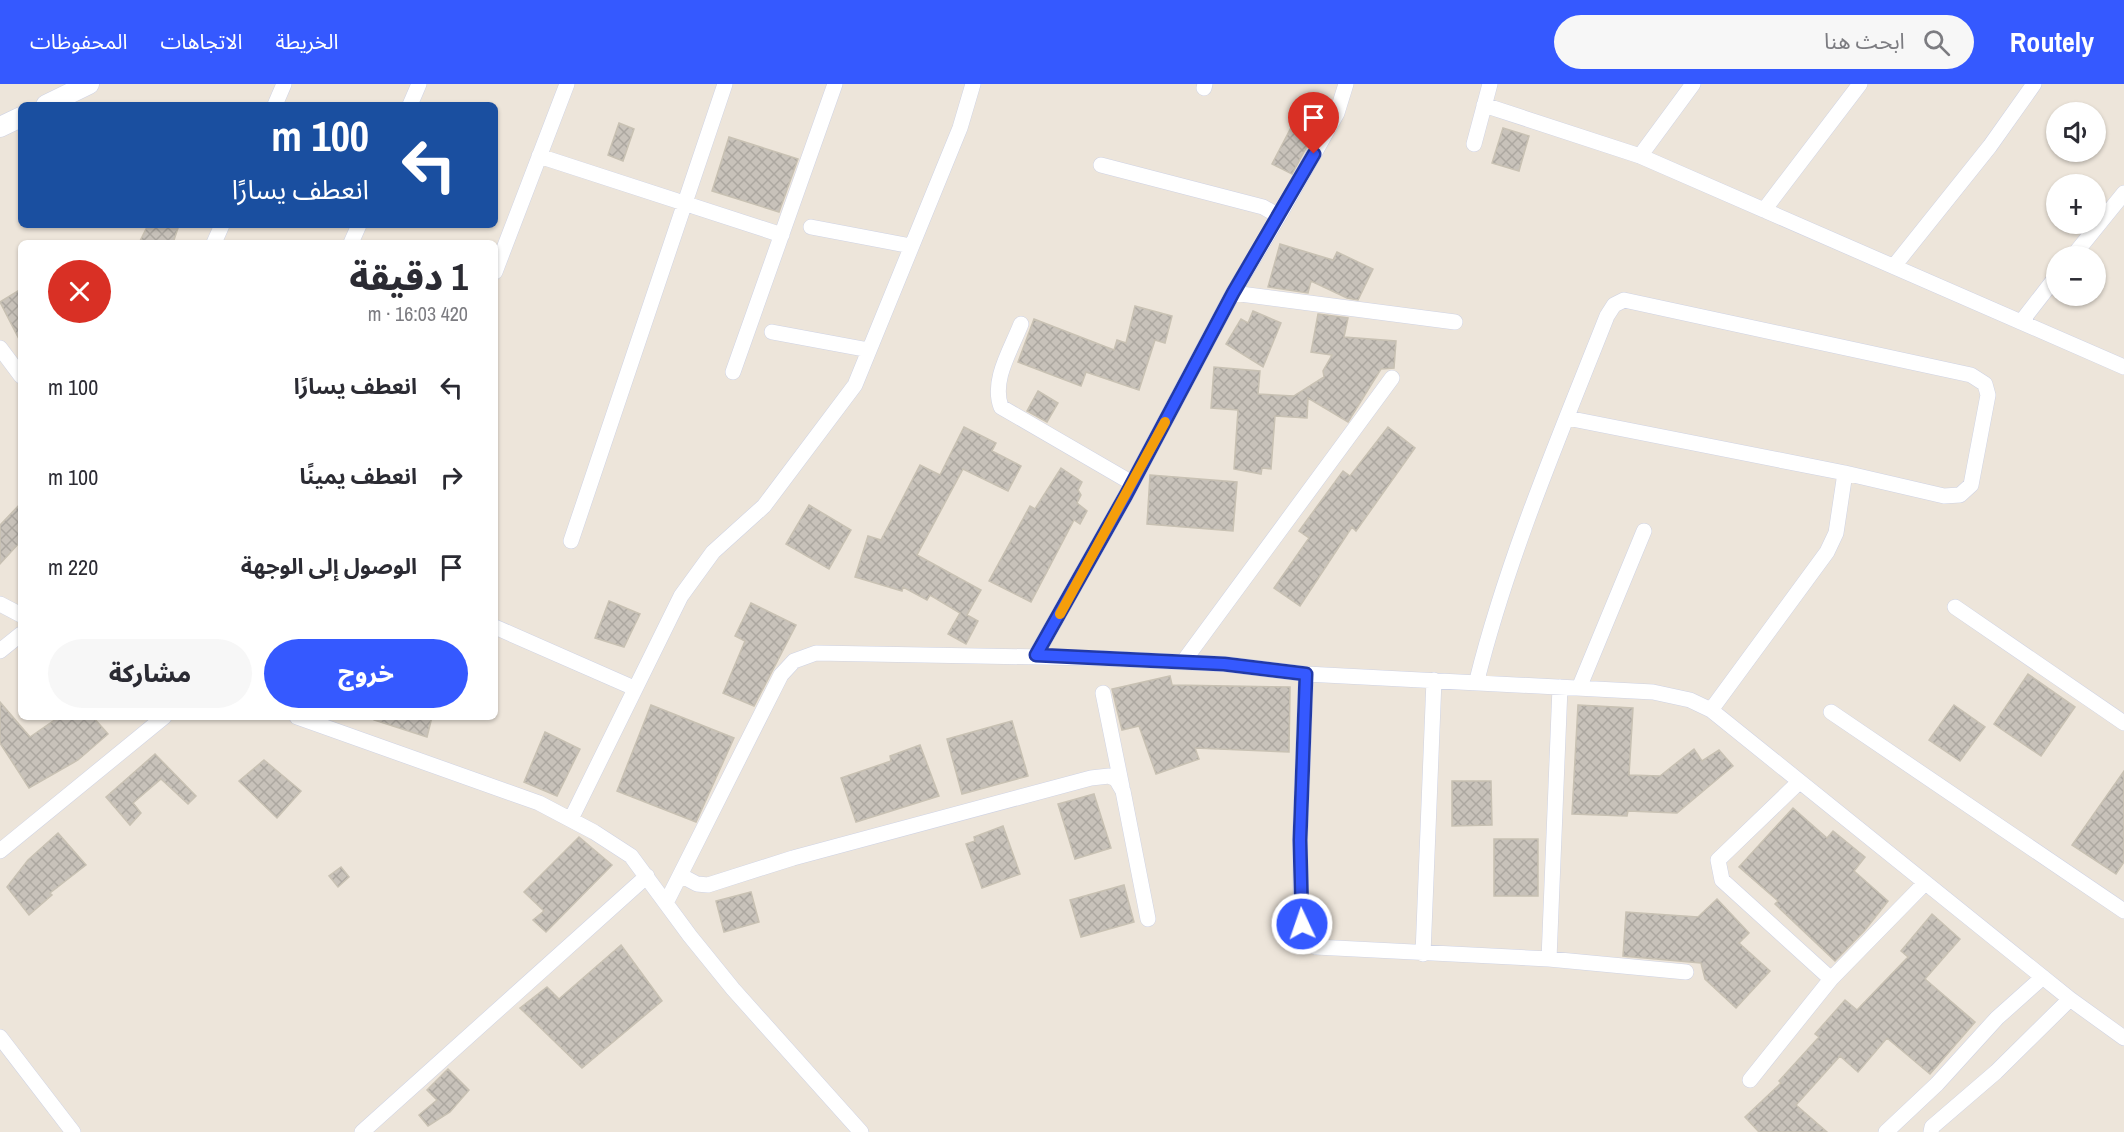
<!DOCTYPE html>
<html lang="ar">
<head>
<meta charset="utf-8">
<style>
  :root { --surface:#fff; --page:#f7f7f7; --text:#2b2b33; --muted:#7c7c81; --accent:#3559ff }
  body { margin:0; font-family:"Archivo Narrow","Noto Sans Arabic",sans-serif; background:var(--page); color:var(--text); direction:rtl; height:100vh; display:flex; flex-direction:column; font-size:22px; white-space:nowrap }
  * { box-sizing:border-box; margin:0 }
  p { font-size:20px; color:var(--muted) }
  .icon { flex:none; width:33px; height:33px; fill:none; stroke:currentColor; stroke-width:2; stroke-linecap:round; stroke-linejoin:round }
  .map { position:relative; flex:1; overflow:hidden; direction:ltr }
  .panel { position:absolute; left:18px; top:156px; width:480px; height:480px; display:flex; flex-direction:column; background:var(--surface); border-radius:9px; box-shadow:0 2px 4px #0004; direction:rtl }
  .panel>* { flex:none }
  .hud { position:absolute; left:18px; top:18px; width:480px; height:126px; border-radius:9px; box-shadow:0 2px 4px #0004; direction:rtl; background:#1a4fa0; color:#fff; overflow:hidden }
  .buttons { position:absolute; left:2046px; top:18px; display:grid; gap:12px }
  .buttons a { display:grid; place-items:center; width:60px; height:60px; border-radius:50%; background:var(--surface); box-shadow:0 2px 4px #0004; font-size:30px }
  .pin { position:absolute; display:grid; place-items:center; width:51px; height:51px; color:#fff; margin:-62px -26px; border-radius:50% 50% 50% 0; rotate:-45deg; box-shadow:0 0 6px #0007 }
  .pin .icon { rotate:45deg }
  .me { position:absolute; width:66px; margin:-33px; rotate:357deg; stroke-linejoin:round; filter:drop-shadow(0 0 4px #0008) }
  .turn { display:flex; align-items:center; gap:21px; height:126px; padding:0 30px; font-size:27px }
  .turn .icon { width:78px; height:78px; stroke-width:2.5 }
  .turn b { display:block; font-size:42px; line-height:51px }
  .round { display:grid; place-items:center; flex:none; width:63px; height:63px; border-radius:32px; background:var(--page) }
  .overview { display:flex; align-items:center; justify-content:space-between; height:102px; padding:0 30px }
  h1 { font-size:36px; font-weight:800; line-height:45px }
  .button { display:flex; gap:12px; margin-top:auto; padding:12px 30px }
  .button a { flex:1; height:69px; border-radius:36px; background:var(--accent); color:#fff; font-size:24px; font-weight:800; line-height:69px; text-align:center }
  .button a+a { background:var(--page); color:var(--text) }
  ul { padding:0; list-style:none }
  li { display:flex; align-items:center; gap:18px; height:90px; padding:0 30px }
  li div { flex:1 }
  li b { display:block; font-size:22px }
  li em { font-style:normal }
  header { display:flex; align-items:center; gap:36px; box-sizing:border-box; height:84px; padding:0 30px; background:var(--accent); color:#fff }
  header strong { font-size:28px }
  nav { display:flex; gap:33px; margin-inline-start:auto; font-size:21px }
  .search { width:420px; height:54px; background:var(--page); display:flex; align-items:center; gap:15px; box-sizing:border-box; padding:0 21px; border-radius:33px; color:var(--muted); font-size:22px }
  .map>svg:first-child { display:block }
  .building { fill:url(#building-cross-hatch); stroke:#c8c1b3; stroke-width:1.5 }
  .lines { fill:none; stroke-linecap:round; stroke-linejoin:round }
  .minor-casing { stroke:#cfd3e4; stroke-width:16 }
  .tertiary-casing { stroke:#cfd3e4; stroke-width:21 }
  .minor { stroke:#fff; stroke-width:15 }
  .tertiary { stroke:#fff; stroke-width:20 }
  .route-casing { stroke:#223aa6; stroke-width:15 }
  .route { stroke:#3559ff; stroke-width:10 }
  .slow { stroke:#f59e0b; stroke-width:10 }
</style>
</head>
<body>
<header>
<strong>Routely</strong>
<div class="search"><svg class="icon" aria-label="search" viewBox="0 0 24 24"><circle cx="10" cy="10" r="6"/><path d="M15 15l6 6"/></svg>ابحث هنا</div>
<nav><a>الخريطة</a><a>الاتجاهات</a><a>المحفوظات</a></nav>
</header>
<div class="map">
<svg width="2124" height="1048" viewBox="0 0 2124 1048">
  <defs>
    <pattern id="building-cross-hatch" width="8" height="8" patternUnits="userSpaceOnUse" patternTransform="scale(1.5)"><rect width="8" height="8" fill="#c8c2ba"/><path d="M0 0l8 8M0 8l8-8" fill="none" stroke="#aca7a0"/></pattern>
  </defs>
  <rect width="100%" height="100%" fill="#ede5da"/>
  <!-- building -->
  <path class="building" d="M 1303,35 L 1318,42 L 1292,90 L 1272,80 L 1295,36 L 1301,39 Z
    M 619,39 L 634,45 L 623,77 L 608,71 Z
    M 1503,44 L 1529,52 L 1519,87 L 1492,79 Z
    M 729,53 L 798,75 L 779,128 L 712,107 Z
    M 148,141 L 179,141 L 173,159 L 139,159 Z
    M 1280,160 L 1333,176 L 1337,168 L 1373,185 L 1358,216 L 1347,214 L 1311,197 L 1308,209 L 1268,203 Z
    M 21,205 L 21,259 L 0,218 Z
    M 1135,222 L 1172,232 L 1165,259 L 1155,256 L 1139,306 L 1086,288 L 1081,302 L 1018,278 L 1034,235 L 1114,266 L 1117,256 L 1126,259 Z
    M 1253,227 L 1281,239 L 1263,283 L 1226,260 L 1241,235 L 1248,239 Z
    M 1318,230 L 1348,234 L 1344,253 L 1396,257 L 1394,284 L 1381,285 L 1348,338 L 1308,314 L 1307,334 L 1275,332 L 1271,385 L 1262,384 L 1261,390 L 1234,385 L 1238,326 L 1211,324 L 1214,283 L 1260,287 L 1258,310 L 1294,312 L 1324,293 L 1323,287 L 1332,271 L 1311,268 Z
    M 1038,307 L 1058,319 L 1047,338 L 1027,327 Z
    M 964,343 L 996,359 L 992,367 L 1021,382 L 1008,407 L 963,385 L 917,471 L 981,506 L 967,531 L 978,537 L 966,560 L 948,550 L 960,529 L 930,511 L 927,516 L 903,503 L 902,507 L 855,493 L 868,452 L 881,456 L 920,381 L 940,391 Z
    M 1388,343 L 1415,364 L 1356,447 L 1352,443 L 1300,522 L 1274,504 L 1309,454 L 1299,447 L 1343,387 L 1350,392 Z
    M 1061,384 L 1082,398 L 1078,406 L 1081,411 L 1077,419 L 1087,427 L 1080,440 L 1074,436 L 1031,518 L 989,497 L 1030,422 L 1035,425 Z
    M 1150,391 L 1237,398 L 1233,447 L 1147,440 Z
    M 21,419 L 21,457 L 0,480 L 0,441 Z
    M 809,421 L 851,446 L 829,485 L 786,460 Z
    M 609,517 L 640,530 L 624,563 L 595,554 Z
    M 751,519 L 796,541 L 754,622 L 723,609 L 745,557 L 735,552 Z
    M 2028,590 L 2075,623 L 2041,672 L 1994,640 Z
    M 1170,592 L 1172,601 L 1290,603 L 1289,668 L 1195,664 L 1199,675 L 1156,690 L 1139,642 L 1122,646 L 1112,605 Z
    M 0,618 L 30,653 L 59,633 L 93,633 L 108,650 L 78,676 L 29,704 L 0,659 Z
    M 651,621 L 734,654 L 696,738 L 617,707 Z
    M 1578,621 L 1633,624 L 1629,691 L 1660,692 L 1694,665 L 1702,677 L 1719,666 L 1733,682 L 1677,729 L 1628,727 L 1627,732 L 1572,730 Z
    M 1954,621 L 1985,643 L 1960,677 L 1929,656 Z
    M 374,633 L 432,633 L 427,653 L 374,636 Z
    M 1012,637 L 1028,692 L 962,710 L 947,655 Z
    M 545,648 L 580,665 L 557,712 L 524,698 Z
    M 920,661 L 939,712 L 856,738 L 841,694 L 891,677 L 890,672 Z
    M 155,670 L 196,712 L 188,720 L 161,695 L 133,719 L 141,729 L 130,741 L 106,713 Z
    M 264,676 L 301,707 L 277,734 L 239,697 Z
    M 2124,687 L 2124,778 L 2116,790 L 2072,761 Z
    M 1452,697 L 1491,697 L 1492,741 L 1452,742 Z
    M 1094,710 L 1111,764 L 1075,775 L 1058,720 Z
    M 1793,724 L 1827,754 L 1833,747 L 1865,773 L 1854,787 L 1888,817 L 1865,846 L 1835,877 L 1775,820 L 1778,817 L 1739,783 Z
    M 1003,742 L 1020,790 L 982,804 L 966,760 L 975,757 L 974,753 Z
    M 58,749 L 86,781 L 50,809 L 52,811 L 29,831 L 7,803 L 28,776 Z
    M 579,753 L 612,781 L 546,848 L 533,836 L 544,827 L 524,808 Z
    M 1494,755 L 1538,755 L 1538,812 L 1494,812 Z
    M 341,783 L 349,793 L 338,803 L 329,792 Z
    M 1124,801 L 1134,838 L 1081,853 L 1070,816 Z
    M 751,808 L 759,838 L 724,848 L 716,817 Z
    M 1717,815 L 1749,849 L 1739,859 L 1770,887 L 1736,924 L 1705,895 L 1701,879 L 1623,872 L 1626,828 L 1698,833 Z
    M 1932,830 L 1960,855 L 1925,895 L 1975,938 L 1930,990 L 1887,954 L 1858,988 L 1840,972 L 1796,1021 L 1827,1048 L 1759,1048 L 1745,1033 L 1781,999 L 1779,997 L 1819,953 L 1815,950 L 1845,916 L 1857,926 L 1908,873 L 1901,867 Z
    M 621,861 L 662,917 L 582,984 L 520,924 L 547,903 L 559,915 Z
    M 448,985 L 469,1006 L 450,1028 L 428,1042 L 419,1031 L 437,1016 L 427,1006 Z"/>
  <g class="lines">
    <defs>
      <path id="minor" d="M 1204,4 L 1205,0
        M 275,21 L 284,0
        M 410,21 L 419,0
        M 1484,21 L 1640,72 L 2124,283
        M 1474,60 L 1490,0
        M 539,72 L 782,151
        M 1640,72 L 1693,0
        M 1764,126 L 1860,0
        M 1279,132 L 1337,29 L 1346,0
        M 811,143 L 911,162
        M 214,159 L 222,141
        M 351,159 L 359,141
        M 2073,172 L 2124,109
        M 1894,182 L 1990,62 L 2034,0
        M 495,188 L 567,0
        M 1233,209 L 1455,238
        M 2021,238 L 2056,193
        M 1021,240 C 1011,266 991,296 1001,323 L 1132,399
        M 772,248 L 869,266
        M 0,264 L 21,292
        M 733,288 L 835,0
        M 571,457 L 725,0
        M 0,520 L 21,531
        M 1955,523 L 2124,639
        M 495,543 L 634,604
        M 0,567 L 21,550
        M 1036,571 L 1126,411 L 1233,209 L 1279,132 L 1263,123 L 1101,81
        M 1183,578 L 1392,294
        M 1306,590 L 1300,756 L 1301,828 L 1303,852 L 1309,860 L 1316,863 L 1549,875 L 1686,888
        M 1477,596 C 1508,472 1560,351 1607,232 L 1614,221 L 1624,216 L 1971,291 L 1985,300 L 1988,311 L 1971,401 L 1960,411 L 1944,412 L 1845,389 L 1567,334
        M 1579,604 L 1644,447
        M 1103,609 L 1122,703
        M 1711,626 L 1827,468 L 1836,449 L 1845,389
        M 1831,628 L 2124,827
        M 297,633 L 539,719 L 594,748 L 631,772 L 690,852 L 733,905 L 861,1048
        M 1799,698 L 1718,776 L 1722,796 L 1831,895
        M 571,735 L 681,512 L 713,468 L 764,422 L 855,301 L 960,44 L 973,0
        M 0,767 L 164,633
        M 682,792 L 697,800 L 708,801 L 793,774 L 1091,694 L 1109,692 L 1116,695 L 1123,707 L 1148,835
        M 666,819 L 781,591 L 794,577 L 816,569 L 1094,574 L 1224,580 L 1306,590 L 1653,608 L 1690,616 L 1711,626 L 2070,915 L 2124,954
        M 1423,870 L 1434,596
        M 1549,875 L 1560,603
        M 0,953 L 73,1048
        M 1750,996 L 1831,895 L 1925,799
        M 362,1048 L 647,792
        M 1886,1048 L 1937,1000 L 1997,934 L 2043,893
        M 1931,1048 L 1932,1043 L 1996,988 L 2070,915"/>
      <path id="tertiary" d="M 46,21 L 89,0
        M 0,43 L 21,33"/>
    </defs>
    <!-- minor casing -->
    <use href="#minor" class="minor-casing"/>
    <!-- tertiary casing -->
    <use href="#tertiary" class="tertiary-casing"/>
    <!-- minor -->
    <use href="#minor" class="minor"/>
    <!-- tertiary -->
    <use href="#tertiary" class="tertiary"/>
  </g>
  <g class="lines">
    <defs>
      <path id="route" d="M 1302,840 L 1300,756 L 1306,590 L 1224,580 L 1036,571 L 1126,411 L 1233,209 L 1314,70"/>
    </defs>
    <!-- route casing -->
    <use href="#route" class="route-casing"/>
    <!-- route -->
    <use href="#route" class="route"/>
    <!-- slow -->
    <path class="slow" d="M 1060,530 L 1165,338"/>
  </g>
</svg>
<div class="buttons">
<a><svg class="icon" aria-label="sound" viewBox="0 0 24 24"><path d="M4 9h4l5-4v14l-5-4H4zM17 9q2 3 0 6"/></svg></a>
<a>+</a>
<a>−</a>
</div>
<div class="pin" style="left:1314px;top:70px;background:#d93025"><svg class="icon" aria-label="arrive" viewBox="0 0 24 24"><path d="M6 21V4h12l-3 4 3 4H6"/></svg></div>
<svg class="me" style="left:1302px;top:840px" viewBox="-20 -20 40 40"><circle r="17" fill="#3559ff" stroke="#fff" stroke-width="3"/><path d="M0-11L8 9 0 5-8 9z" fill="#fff"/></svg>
<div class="hud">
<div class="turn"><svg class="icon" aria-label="left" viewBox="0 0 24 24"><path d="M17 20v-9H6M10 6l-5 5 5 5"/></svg><div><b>100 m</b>انعطف يسارًا</div></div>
</div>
<section class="panel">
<div class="overview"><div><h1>1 دقيقة</h1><p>420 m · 16:03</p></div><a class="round" style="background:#d93025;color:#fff"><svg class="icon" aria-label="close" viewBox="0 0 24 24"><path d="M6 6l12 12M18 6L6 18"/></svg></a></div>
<ul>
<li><svg class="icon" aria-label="left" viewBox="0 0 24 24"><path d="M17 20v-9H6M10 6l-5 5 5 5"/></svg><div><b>انعطف يسارًا</b></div><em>100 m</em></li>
<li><svg class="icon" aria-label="right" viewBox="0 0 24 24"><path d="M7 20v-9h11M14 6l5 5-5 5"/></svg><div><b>انعطف يمينًا</b></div><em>100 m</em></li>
<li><svg class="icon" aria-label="arrive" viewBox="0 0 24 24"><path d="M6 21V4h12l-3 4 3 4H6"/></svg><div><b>الوصول إلى الوجهة</b></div><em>220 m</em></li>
</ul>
<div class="button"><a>خروج</a><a>مشاركة</a></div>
</section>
</div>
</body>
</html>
